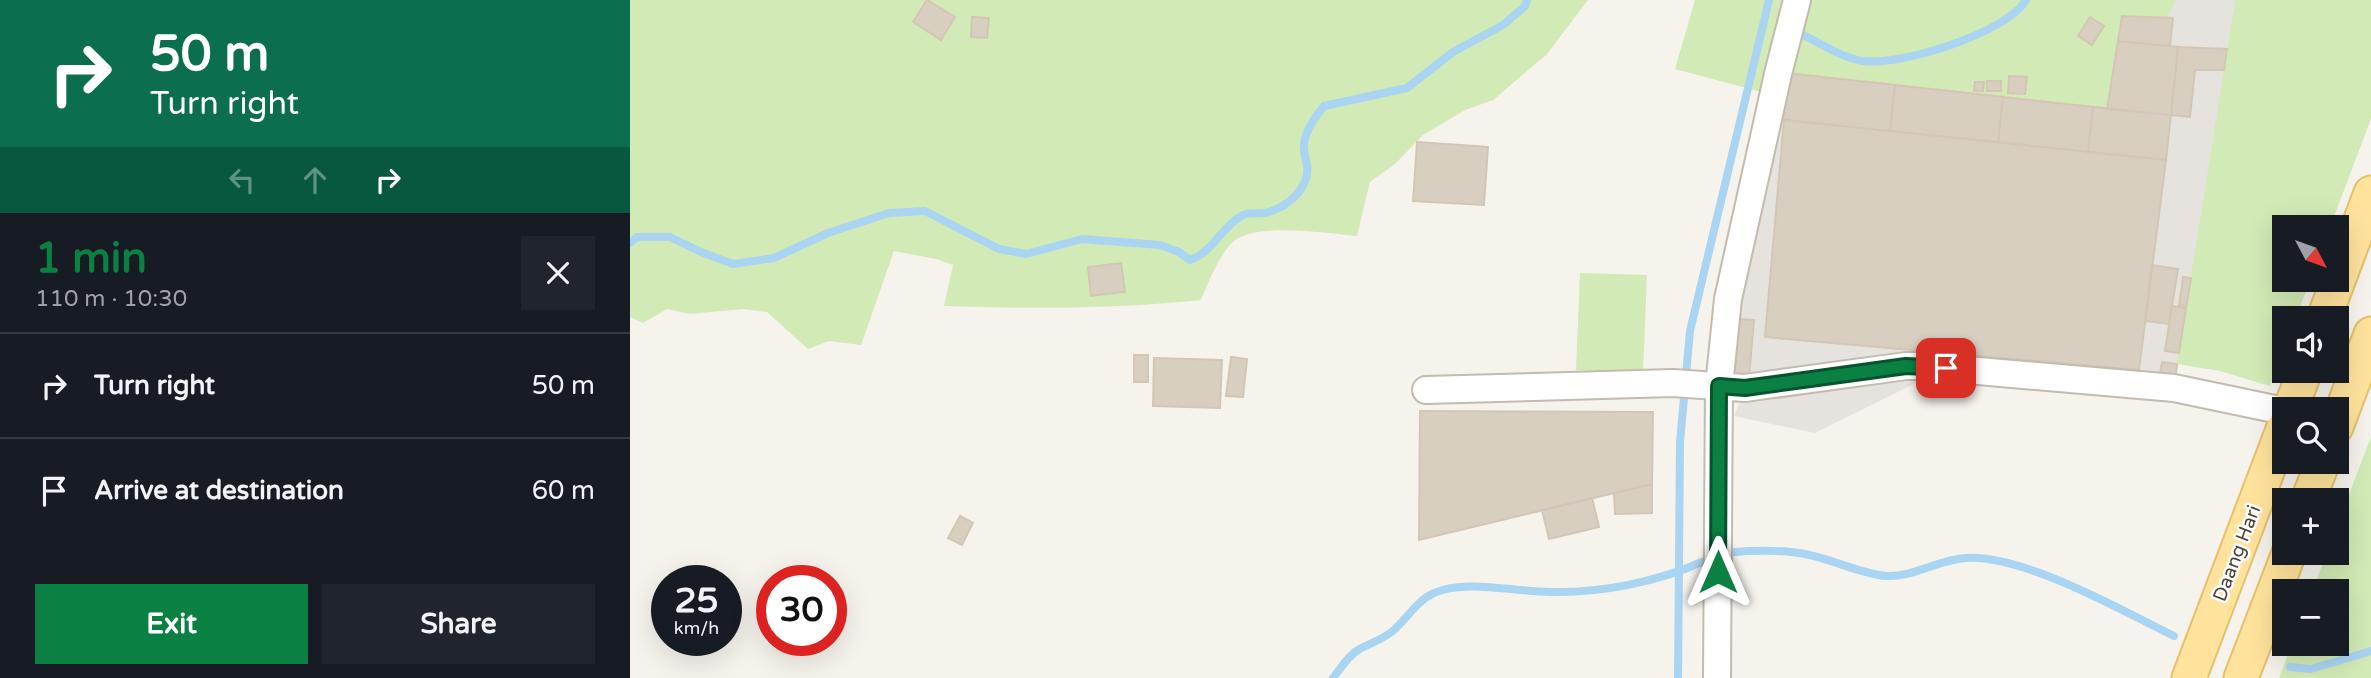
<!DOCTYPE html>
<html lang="en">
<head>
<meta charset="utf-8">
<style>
  :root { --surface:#171b24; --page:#20242c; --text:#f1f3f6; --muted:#9ea1a6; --line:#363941; --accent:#0b8043 }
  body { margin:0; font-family:"Varela Round",sans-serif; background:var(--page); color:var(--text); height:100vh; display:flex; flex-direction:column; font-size:26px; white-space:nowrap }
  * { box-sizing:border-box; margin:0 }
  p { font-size:23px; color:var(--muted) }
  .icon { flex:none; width:38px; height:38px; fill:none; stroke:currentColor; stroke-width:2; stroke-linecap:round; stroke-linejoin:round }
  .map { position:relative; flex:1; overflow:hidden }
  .side { display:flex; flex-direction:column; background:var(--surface); width:630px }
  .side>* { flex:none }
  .hud { background:#0b6e4f; color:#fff; overflow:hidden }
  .needle { width:46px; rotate:131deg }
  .fabs { position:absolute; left:1642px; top:215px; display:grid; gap:14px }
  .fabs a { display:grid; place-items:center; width:77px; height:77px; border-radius:0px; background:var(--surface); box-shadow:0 7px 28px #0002; font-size:35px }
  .speed { position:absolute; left:21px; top:565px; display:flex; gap:14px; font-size:35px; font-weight:700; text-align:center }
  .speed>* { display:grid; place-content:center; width:91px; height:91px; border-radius:50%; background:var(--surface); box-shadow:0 7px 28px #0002; line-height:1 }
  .speed small { font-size:18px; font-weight:400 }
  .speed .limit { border:10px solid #d22; background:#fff; color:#111 }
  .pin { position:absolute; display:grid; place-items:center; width:60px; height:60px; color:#fff; margin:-30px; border-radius:14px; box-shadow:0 4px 10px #0006 }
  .me { position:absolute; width:77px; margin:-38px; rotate:0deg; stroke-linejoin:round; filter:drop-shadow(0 0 5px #0008) }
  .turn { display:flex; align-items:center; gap:24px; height:147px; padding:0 35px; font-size:32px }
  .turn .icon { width:91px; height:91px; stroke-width:2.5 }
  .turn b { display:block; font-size:49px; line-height:60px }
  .lanes { display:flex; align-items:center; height:66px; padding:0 35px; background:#0003; justify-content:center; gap:35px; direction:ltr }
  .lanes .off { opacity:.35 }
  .round { display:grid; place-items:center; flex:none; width:74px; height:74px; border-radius:0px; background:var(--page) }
  .head { display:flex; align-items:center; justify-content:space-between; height:119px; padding:0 35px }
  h1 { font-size:42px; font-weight:700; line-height:52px; color:var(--accent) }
  .cta { display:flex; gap:14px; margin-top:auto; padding:14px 35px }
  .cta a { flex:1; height:80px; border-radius:0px; background:var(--accent); color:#fff; font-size:28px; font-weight:700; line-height:80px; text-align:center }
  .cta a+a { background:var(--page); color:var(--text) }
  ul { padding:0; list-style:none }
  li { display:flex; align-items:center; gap:21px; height:105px; padding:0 35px; border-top:2px solid var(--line) }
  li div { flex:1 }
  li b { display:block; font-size:26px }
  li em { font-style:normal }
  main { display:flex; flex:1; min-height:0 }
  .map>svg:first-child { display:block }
  .industrial { fill:#e6e2dd }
  .green { fill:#d2eab5 }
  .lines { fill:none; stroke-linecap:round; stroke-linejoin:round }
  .stream { stroke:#a9d4f2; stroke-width:8 }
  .building { fill:#d8cfc1; stroke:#d3c7b4; stroke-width:2 }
  .minor-casing { stroke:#c2bbae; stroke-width:30 }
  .major-casing { stroke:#e6c16a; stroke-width:37 }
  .minor { stroke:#fff; stroke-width:26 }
  .major { stroke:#ffe39c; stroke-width:33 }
  .route-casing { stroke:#07532c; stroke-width:18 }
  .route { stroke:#0b8043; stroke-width:12 }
  .labels { text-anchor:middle; stroke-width:5; stroke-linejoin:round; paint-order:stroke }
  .street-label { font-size:19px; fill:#4b4439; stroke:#fff }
</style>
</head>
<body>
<main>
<section class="side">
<div class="hud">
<div class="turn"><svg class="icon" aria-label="right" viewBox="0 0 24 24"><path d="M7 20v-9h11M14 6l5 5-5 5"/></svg><div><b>50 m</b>Turn right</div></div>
<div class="lanes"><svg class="icon off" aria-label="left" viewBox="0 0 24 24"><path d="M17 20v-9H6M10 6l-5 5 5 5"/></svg><svg class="icon off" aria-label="ahead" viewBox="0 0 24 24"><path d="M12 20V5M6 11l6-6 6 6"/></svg><svg class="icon" aria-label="right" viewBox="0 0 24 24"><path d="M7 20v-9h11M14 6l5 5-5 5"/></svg></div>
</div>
<div class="head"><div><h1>1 min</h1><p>110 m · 10:30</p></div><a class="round"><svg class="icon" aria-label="close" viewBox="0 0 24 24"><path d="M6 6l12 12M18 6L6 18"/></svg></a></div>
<ul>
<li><svg class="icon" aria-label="right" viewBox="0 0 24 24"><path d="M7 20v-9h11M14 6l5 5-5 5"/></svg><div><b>Turn right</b></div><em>50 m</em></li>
<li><svg class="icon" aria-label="arrive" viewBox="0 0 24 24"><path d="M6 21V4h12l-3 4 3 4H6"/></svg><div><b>Arrive at destination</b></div><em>60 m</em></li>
</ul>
<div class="cta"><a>Exit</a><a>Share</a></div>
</section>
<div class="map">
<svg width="1741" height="678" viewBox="0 0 1741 678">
  <rect width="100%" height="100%" fill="#f6f3ec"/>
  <!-- industrial -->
  <path class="industrial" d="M 1546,0 L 1605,0 L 1543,396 L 1290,381 L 1185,433 L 1104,416 L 1119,379 L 1104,326 L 1156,73 L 1492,16 L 1537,17 Z"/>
  <!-- green -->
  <path class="green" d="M 0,0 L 958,0 L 917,54 L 863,100 L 835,110 L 793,135 L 765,164 L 740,182 L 727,236 C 697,233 633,223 607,239 C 592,248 578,283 571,300 C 484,309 402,309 314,306 L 323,265 L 306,259 L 264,251 L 231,345 L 199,341 L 178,349 L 137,312 L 113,309 L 60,314 L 37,309 L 13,323 L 0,317 Z
    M 1065,0 L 1158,0 L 1135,93 L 1045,69 Z
    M 1176,0 L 1546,0 L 1538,17 L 1492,16 L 1477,109 L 1156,73 Z
    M 1605,0 L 1741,0 L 1741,119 L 1700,227 L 1654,228 L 1654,280 L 1680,280 L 1666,318 L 1654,318 L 1654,350 L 1640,386 L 1590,371 L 1547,364 Z
    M 950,273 L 1017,275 L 1013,373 L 946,370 Z
    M 1741,437 L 1741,678 L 1649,678 L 1662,644 L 1706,644 L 1706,592 L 1682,591 L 1697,553 L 1706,553 L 1706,528 Z"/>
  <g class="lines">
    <!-- stream -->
    <path class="stream" d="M 1168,33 C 1190,42 1209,57 1233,61 C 1270,66 1377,33 1396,0
      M 0,243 L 7,237 L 40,237 L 71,252 L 103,264 L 144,258 L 198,233 L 259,213 L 295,211 L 369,249 L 396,254 L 452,239 L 530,245 L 549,252 L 560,260 C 583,252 592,226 613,215 C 619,212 628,214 634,213 C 651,210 669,197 675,181 C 681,168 673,157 674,144 C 676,128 685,118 694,106 L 777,88 L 823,52 L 873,25 L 895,6 L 897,0
      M 1105,552 C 1127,550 1158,550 1179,555 C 1205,560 1230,574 1257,576 C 1283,577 1308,560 1335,558 C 1393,554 1491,610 1544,636
      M 1660,667 L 1681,669 L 1741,651
      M 703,678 C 710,669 718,656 728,650 C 740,643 755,639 765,629 C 777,618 788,600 804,593 C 834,579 887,592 921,592 C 972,593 1026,582 1072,562
      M 1048,678 L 1050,442 L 1060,331 L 1139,0"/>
  </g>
  <!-- building -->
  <path class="building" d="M 297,0 L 325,17 L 311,40 L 283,22 Z
    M 1492,16 L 1543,18 L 1540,46 L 1488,41 Z
    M 342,17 L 359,18 L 357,38 L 341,37 Z
    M 1460,17 L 1474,26 L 1462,45 L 1448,36 Z
    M 1488,41 L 1548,47 L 1541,115 L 1477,109 Z
    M 1548,47 L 1597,49 L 1594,70 L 1565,70 L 1560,117 L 1541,115 Z
    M 1156,73 L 1265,85 L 1260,131 L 1147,119 Z
    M 1379,76 L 1397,77 L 1395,94 L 1378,93 Z
    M 1357,81 L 1371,81 L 1371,91 L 1357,91 Z
    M 1345,82 L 1354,82 L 1353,91 L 1344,91 Z
    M 1265,85 L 1373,97 L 1368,142 L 1260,131 Z
    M 1373,97 L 1463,107 L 1458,152 L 1368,142 Z
    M 1463,107 L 1541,115 L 1536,160 L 1458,152 Z
    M 1154,120 L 1536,160 L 1509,370 L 1135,337 Z
    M 787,142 L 858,147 L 854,205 L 783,201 Z
    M 491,263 L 495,292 L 461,296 L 458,267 Z
    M 1522,265 L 1548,269 L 1539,324 L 1515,321 Z
    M 1553,277 L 1561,278 L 1556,308 L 1549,306 Z
    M 1542,306 L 1556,308 L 1549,353 L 1535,351 Z
    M 1106,319 L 1124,320 L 1119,378 L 1101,376 Z
    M 504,355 L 518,355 L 518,382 L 504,382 Z
    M 601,357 L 617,359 L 613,397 L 596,396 Z
    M 524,358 L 592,360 L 590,408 L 523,406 Z
    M 1532,362 L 1547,364 L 1545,382 L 1529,379 Z
    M 790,411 L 1023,412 L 1022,484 L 789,540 Z
    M 1022,484 L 1022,513 L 985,514 L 984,493 Z
    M 962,498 L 969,527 L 919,539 L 912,510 Z
    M 330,516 L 343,523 L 332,545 L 318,538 Z"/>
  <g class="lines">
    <defs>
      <path id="minor" d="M 796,390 L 1043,383 L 1115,388 L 1276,366 L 1291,366 L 1544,388 L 1654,411
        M 1087,678 L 1089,386 L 1098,299 L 1148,74 L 1167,0"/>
      <path id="major" d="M 1694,318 L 1741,193
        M 1660,410 L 1675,371
        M 1706,427 L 1741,334
        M 1678,500 L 1693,462
        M 1559,678 L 1654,427
        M 1611,678 L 1659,553"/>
    </defs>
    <!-- minor casing -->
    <use href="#minor" class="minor-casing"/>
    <!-- major casing -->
    <use href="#major" class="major-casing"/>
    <!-- minor -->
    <use href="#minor" class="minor"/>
    <!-- major -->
    <use href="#major" class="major"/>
  </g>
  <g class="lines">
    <defs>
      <path id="route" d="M 1088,572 L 1089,386 L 1115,388 L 1276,366 L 1316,368"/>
    </defs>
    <!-- route casing -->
    <use href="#route" class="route-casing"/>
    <!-- route -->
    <use href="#route" class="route"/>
  </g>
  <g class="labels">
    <!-- street labels -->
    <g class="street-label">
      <text transform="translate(1606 553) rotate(-69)" y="7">Daang Hari</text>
    </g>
  </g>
</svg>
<div class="fabs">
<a><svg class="needle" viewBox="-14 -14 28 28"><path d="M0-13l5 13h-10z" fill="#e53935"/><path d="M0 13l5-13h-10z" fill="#9ea1a6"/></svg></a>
<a><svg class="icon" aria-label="sound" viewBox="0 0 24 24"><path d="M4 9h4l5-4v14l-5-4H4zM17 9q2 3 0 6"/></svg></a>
<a><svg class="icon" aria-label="search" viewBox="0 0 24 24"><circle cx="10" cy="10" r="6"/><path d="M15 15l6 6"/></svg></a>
<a>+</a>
<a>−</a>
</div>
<div class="speed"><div>25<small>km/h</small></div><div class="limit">30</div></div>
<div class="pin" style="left:1316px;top:368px;background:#d93025"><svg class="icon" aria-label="arrive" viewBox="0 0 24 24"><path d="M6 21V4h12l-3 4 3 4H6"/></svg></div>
<svg class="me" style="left:1088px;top:572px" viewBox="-20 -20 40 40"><path d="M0-17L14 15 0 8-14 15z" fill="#0b8043" stroke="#fff" stroke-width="4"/></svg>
</div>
</main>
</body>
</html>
